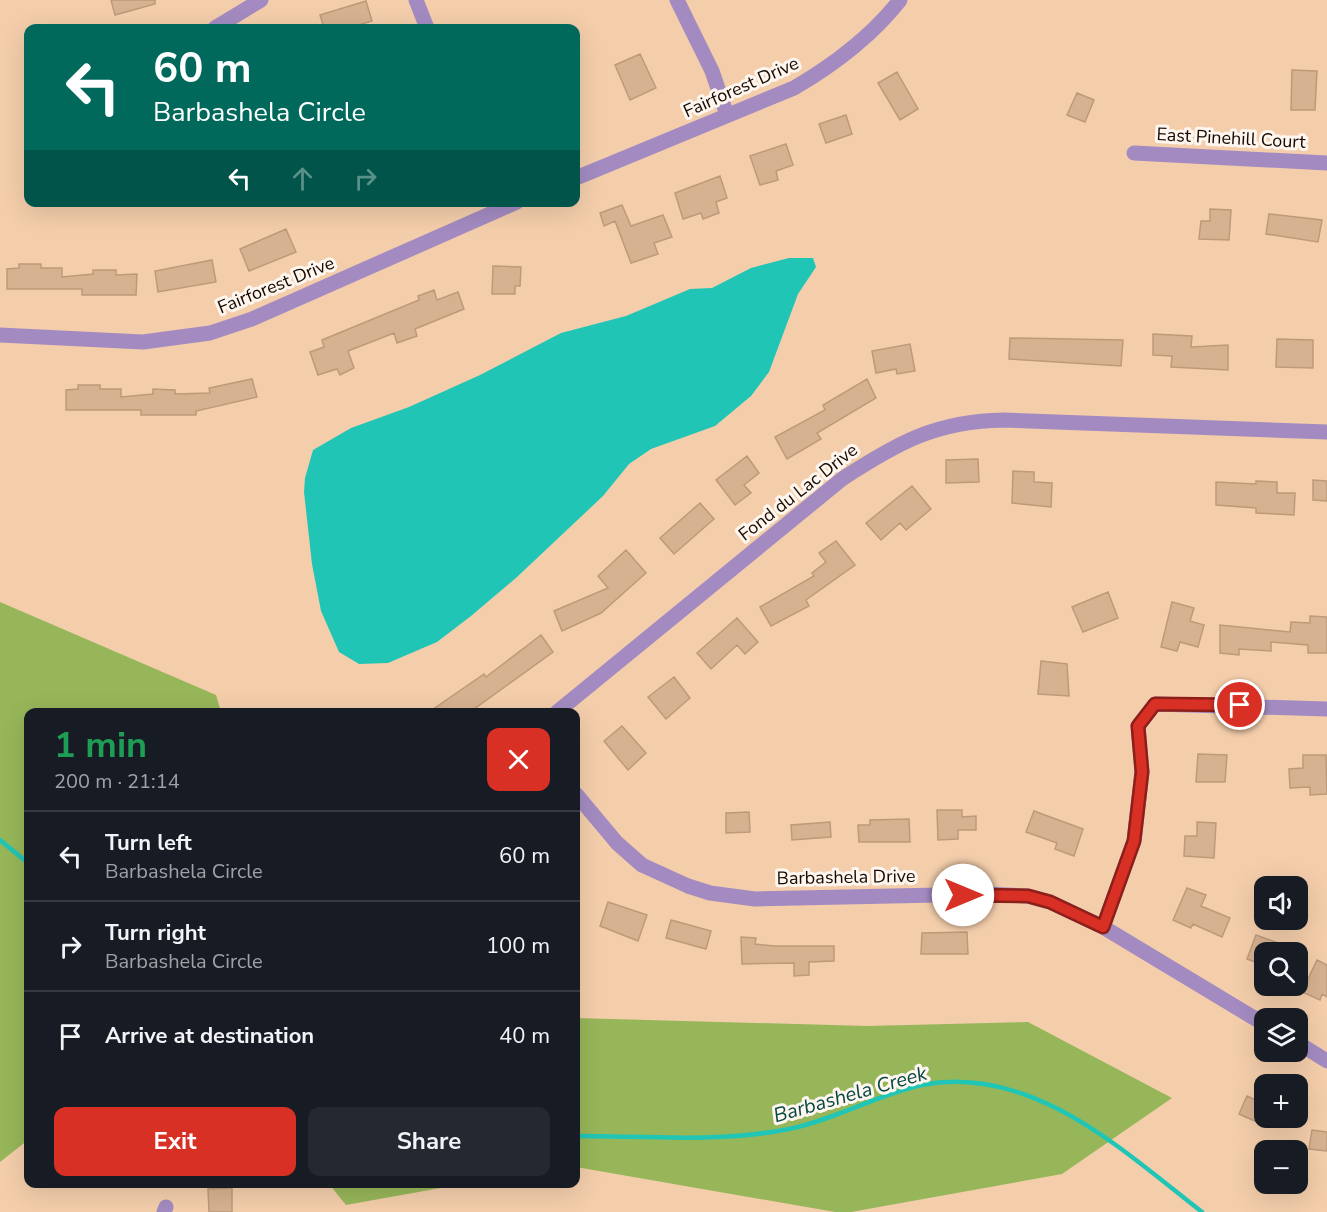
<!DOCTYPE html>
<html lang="en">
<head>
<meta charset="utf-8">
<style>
  :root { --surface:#171b24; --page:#242831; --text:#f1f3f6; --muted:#9ea1a6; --line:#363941; --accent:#d93025 }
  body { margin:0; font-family:"Nunito Sans",sans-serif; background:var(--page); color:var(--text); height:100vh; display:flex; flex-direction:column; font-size:22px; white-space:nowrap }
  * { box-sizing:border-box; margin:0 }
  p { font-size:20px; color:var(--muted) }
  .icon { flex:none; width:33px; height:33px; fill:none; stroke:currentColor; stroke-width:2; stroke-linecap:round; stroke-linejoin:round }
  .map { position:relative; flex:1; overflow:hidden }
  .details { position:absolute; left:24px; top:708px; width:556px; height:480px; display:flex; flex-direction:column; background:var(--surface); border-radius:12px; box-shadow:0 6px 24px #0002 }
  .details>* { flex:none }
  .banner { position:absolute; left:24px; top:24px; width:556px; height:183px; border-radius:12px; box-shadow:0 6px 24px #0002; background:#00695c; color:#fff; overflow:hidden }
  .buttons { position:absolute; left:1254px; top:876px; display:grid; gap:12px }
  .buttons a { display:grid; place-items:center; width:54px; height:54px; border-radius:12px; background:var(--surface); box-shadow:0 6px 24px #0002; font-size:30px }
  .pin { position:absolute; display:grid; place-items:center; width:51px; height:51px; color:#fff; margin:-26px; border:3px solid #fff; border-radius:50%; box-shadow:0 2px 6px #0007 }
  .me { position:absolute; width:66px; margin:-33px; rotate:90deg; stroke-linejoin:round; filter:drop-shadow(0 0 4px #0008) }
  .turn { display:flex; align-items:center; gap:21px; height:126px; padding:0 30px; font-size:27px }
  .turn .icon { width:78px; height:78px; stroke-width:2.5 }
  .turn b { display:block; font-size:42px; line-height:51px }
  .lanes { display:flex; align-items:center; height:57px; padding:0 30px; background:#0003; justify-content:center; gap:30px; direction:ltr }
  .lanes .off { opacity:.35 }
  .round { display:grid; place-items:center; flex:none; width:63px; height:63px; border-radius:12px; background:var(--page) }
  .summary { display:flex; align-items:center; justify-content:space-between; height:102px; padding:0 30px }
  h1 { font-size:36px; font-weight:700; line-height:45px; color:#1e9e55 }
  .button { display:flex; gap:12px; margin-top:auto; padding:12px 30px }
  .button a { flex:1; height:69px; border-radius:12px; background:var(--accent); color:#fff; font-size:24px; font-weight:700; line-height:69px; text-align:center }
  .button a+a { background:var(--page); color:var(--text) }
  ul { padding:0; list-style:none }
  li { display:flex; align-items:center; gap:18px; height:90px; padding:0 30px; border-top:2px solid var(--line) }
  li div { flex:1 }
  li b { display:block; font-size:22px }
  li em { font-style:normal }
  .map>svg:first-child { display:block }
  .forest { fill:#97b659 }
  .water { fill:#21c5b6 }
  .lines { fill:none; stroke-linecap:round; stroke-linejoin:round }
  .stream { stroke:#21c5b6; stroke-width:4.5 }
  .building { fill:#d7b290; stroke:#be9a79; stroke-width:1.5 }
  .street { stroke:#a38bc1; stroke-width:15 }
  .route-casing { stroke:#8d1f18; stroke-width:15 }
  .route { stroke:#d93025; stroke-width:10 }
  .labels { text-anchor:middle; stroke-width:6; stroke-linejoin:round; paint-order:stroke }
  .street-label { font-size:18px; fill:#160a01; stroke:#fef6ef }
  .water-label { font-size:20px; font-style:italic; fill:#034841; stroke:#fef6ef }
</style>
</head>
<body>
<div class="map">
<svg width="1327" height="1212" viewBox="0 0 1327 1212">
  <rect width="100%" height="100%" fill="#f4ceab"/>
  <!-- forest -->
  <path class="forest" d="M 0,602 L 216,695 L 221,712 L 28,712 L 28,1140 L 0,1162 Z
    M 576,1018 L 867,1026 L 1028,1022 L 1172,1098 L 1062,1174 L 851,1212 L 835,1212 L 576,1167 Z
    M 329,1184 L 463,1184 L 346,1205 Z"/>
  <!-- water -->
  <path class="water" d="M 789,258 L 813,258 L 816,267 L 798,294 L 769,372 L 751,396 L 715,426 L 651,449 L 629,464 L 603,496 L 517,577 L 471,616 L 437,642 L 388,663 L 359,664 L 339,652 L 321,611 L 312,564 L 304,492 L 305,478 L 313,450 L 351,428 L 409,407 L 480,375 L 561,333 L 626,316 L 690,289 L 712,288 L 751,268 Z"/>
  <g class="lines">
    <!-- stream -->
    <path class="stream" d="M 0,840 L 28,863
      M 576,1136 C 647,1136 719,1143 789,1129 C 834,1120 879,1094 922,1085 C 1032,1064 1122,1150 1202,1212"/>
  </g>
  <!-- building -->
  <path class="building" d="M 111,0 L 155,0 L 155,4 L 115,15 Z
    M 366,1 L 372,21 L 348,28 L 324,28 L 320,15 Z
    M 640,54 L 656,88 L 630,100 L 615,65 Z
    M 1292,70 L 1317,71 L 1315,110 L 1291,110 Z
    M 897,72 L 918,109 L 900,120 L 878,83 Z
    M 1077,93 L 1094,100 L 1085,122 L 1067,115 Z
    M 846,115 L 852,134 L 826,143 L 819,124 Z
    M 786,144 L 793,165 L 776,171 L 778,180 L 760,185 L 750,156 Z
    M 720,176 L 727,198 L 716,202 L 719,213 L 703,219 L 701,213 L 683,219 L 675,193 Z
    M 622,205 L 631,226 L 663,215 L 672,237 L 654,243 L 658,254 L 631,263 L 615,221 L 604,226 L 600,213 Z
    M 1210,209 L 1231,210 L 1229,240 L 1199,239 L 1201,221 L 1210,221 Z
    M 1269,214 L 1322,220 L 1318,242 L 1266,234 Z
    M 286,229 L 296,252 L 249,271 L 240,249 Z
    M 212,260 L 216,282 L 158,292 L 155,271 Z
    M 19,264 L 41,264 L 41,268 L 62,268 L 62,277 L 93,274 L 93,270 L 116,270 L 116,275 L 137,274 L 136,295 L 82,295 L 82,289 L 7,289 L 7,269 L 19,268 Z
    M 493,266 L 521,267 L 520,286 L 515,286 L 515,294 L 492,294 Z
    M 434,290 L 437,300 L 458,292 L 464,309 L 415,329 L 417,336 L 397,343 L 394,333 L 348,351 L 354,368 L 340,375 L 337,369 L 318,375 L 310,352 L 324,347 L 322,340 L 419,300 L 418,296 Z
    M 1153,334 L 1192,336 L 1191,347 L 1228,345 L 1228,370 L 1171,367 L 1172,356 L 1153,355 Z
    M 1010,338 L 1123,340 L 1121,366 L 1009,359 Z
    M 1277,339 L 1313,340 L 1313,368 L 1276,367 Z
    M 910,344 L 915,371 L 897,374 L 896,369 L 876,373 L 872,351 Z
    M 252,379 L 257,397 L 196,411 L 196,415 L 141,415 L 141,410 L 66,410 L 66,390 L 78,389 L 78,385 L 100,385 L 100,389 L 121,389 L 121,397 L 153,394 L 153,389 L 175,390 L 175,394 L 210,393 L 209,388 Z
    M 867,379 L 876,398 L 817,433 L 821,439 L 787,459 L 775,437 L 825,410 L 823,405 Z
    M 747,456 L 759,473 L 744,485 L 751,493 L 735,505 L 716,480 Z
    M 978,459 L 979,482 L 946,483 L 946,460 Z
    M 1013,471 L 1034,472 L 1034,482 L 1052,483 L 1051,507 L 1012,503 Z
    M 1313,480 L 1327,481 L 1327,501 L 1313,500 Z
    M 1256,481 L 1277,482 L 1277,493 L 1295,493 L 1294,515 L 1256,513 L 1256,508 L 1216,505 L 1216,482 L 1256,484 Z
    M 912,486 L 931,509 L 906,530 L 900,523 L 881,540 L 866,523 Z
    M 700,503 L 714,519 L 674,554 L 660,538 Z
    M 836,541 L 855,565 L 806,600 L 809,606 L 771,626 L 760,607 L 814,576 L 812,573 L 826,562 L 819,553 Z
    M 626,550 L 646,573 L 601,613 L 562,631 L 554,611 L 608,588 L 598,576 Z
    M 1108,592 L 1118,618 L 1083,632 L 1072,607 Z
    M 1172,602 L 1194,608 L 1190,621 L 1204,625 L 1198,647 L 1180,642 L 1177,651 L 1161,647 Z
    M 1310,616 L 1327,617 L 1327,653 L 1308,653 L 1308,645 L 1271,642 L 1271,651 L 1239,649 L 1239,655 L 1220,653 L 1220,625 L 1290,632 L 1291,622 L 1310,623 Z
    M 737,618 L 758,642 L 745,654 L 737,645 L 711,669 L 697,653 Z
    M 541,635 L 553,652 L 470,712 L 429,712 L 484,674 L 486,677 Z
    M 1041,661 L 1067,664 L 1069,696 L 1038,694 Z
    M 674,677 L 690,698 L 666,719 L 648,697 Z
    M 622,726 L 646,753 L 628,770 L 604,741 Z
    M 1198,754 L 1227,755 L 1225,782 L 1196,782 Z
    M 1303,755 L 1326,755 L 1327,794 L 1310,795 L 1310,787 L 1290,788 L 1289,769 L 1303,768 Z
    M 937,810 L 962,810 L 962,817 L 976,816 L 976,830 L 958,830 L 958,839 L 938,840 Z
    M 1034,811 L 1083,829 L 1074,856 L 1055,849 L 1057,843 L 1026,832 Z
    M 749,812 L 750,832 L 726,833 L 726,813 Z
    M 909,819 L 910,842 L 859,842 L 858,825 L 870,825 L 870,820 Z
    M 830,822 L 831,837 L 792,840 L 791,825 Z
    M 1197,822 L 1216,823 L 1214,858 L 1184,856 L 1185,836 L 1197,836 Z
    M 1187,888 L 1206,895 L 1201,906 L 1230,918 L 1222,937 L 1193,924 L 1191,928 L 1173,920 Z
    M 608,902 L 647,915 L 638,941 L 600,926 Z
    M 671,920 L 711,931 L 706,949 L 666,938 Z
    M 967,932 L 968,954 L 921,954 L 922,933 Z
    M 1256,935 L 1301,951 L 1301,952 L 1264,952 L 1263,965 L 1247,959 Z
    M 741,937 L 756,938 L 755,944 L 774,946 L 834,946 L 834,961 L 809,962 L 809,975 L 794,976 L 794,963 L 742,964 Z
    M 1317,960 L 1327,965 L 1327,997 L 1322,994 L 1320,1000 L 1302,992 Z
    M 1247,1096 L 1264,1104 L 1264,1125 L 1239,1114 Z
    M 1312,1130 L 1327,1132 L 1327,1151 L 1309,1149 Z
    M 232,1188 L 232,1212 L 209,1212 L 208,1189 Z"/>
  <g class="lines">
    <!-- street -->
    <path class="street" d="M 416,0 L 427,28
      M 677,0 L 712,71 L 727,115
      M 215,28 L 261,0
      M 1134,153 L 1327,163
      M 576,178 L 794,88 C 835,64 871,37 900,0
      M 0,335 L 143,342 L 210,333 L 252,319 L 517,202
      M 557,712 L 842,479 C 897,443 936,421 1004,420 L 1327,432
      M 576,794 L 617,843 L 642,865 L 688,886 L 710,893 L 755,899 L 986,894 L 1028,896 L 1050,902 L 1103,927 L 1264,1024
      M 1103,927 L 1134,841 L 1142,772 L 1138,726 L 1155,704 L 1327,709
      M 1298,1043 L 1327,1061
      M 164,1212 L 166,1207"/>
  </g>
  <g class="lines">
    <defs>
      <path id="route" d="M 963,895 L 1028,896 L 1050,902 L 1103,927 L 1134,841 L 1142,772 L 1138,726 L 1155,704 L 1240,705"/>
    </defs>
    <!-- route casing -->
    <use href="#route" class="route-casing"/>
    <!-- route -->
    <use href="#route" class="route"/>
  </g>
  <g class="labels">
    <!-- street labels -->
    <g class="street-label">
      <text transform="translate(741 87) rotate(-24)" y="6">Fairforest Drive</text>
      <text transform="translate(1231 138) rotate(3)" y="6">East Pinehill Court</text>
      <text transform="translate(276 285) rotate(-22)" y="6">Fairforest Drive</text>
      <text transform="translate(798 492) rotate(-38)" y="6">Fond du Lac Drive</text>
      <text transform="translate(846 877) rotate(-1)" y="6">Barbashela Drive</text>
    </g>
    <!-- water labels -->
    <g class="water-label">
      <text transform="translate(850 1094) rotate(-16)" y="7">Barbashela Creek</text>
    </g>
  </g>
</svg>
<div class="buttons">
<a><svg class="icon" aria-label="sound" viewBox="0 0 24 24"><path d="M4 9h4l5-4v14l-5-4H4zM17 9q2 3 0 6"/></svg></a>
<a><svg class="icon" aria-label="search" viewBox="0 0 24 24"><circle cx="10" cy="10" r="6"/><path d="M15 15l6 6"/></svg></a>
<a><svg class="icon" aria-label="layers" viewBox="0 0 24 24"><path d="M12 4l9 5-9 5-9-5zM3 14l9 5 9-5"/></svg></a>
<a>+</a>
<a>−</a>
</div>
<div class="pin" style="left:1240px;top:705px;background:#d93025"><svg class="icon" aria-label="arrive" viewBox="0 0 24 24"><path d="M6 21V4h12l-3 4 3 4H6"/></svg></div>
<svg class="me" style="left:963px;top:895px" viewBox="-20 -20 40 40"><circle r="19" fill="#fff"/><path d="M0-13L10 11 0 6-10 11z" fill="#d93025"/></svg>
<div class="banner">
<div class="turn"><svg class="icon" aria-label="left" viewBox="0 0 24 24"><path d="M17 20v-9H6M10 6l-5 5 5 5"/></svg><div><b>60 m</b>Barbashela Circle</div></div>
<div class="lanes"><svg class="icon" aria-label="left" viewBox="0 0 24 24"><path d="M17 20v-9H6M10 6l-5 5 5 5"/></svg><svg class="icon off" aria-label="ahead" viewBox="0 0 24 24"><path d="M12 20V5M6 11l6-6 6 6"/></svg><svg class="icon off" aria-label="right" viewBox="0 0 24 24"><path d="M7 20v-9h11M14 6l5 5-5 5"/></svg></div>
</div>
<section class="details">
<div class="summary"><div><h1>1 min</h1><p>200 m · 21:14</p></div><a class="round" style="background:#d93025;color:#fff"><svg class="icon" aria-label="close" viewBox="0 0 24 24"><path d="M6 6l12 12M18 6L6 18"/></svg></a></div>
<ul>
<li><svg class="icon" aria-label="left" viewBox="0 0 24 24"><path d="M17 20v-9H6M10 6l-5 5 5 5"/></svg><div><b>Turn left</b><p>Barbashela Circle</p></div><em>60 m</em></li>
<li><svg class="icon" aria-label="right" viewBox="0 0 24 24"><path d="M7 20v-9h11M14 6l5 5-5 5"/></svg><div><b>Turn right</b><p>Barbashela Circle</p></div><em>100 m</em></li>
<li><svg class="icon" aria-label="arrive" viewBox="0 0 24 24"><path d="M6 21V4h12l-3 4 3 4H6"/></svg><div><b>Arrive at destination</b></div><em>40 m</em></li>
</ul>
<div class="button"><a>Exit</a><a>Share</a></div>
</section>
</div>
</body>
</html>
